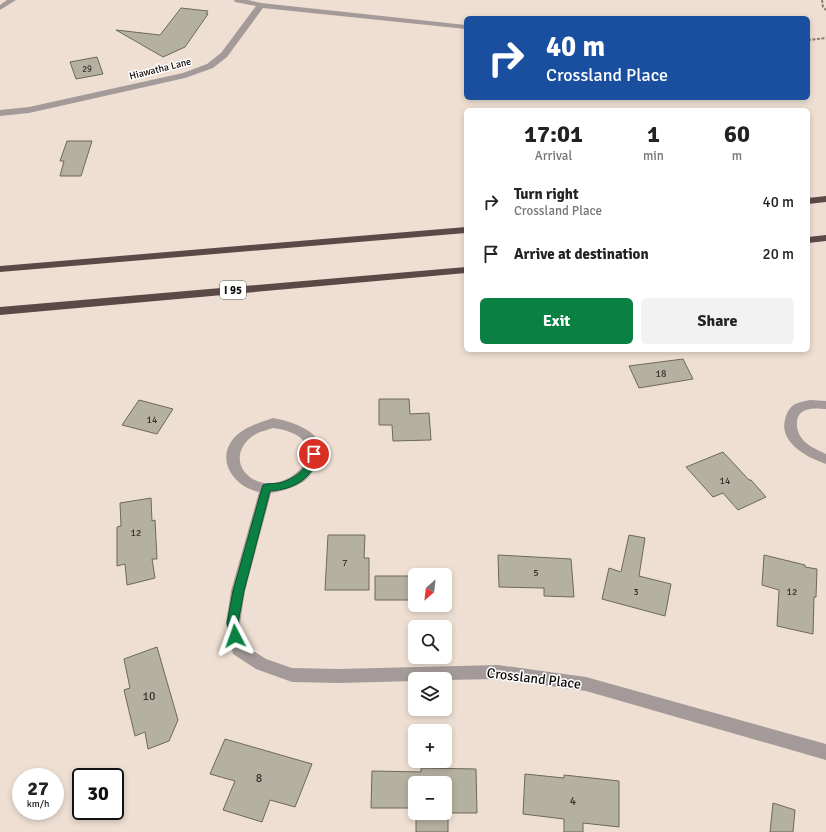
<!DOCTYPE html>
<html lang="en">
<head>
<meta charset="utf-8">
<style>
  :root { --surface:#fff; --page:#f2f2f2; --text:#222; --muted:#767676; --accent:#0b8043 }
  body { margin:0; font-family:Signika,sans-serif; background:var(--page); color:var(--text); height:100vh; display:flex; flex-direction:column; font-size:15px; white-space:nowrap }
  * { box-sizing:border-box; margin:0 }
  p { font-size:13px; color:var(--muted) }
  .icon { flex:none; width:22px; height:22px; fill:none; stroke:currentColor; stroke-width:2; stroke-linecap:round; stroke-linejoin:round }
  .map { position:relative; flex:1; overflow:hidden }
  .drawer { position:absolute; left:464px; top:108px; width:346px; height:244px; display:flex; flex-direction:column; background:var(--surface); border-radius:6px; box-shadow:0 2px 6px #0003 }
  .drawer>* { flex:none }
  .hud { position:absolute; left:464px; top:16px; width:346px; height:84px; border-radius:6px; box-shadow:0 2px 6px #0003; background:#1a4fa0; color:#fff; overflow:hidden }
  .needle { width:26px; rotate:208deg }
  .fabs { position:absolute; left:408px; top:568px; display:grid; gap:8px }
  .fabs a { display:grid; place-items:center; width:44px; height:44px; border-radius:6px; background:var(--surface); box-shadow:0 2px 6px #0003; font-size:20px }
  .speed { position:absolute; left:12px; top:768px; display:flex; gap:8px; font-size:20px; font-weight:700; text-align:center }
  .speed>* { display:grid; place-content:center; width:52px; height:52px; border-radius:50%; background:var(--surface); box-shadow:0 2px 6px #0003; line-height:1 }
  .speed small { font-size:10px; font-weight:400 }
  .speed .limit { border:2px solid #111; border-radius:6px; background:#fff; color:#111 }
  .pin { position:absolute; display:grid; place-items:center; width:34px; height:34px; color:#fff; margin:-17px; border:2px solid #fff; border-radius:50%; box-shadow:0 1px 4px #0007 }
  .me { position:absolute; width:44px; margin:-22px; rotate:356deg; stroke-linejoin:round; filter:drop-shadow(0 0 3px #0008) }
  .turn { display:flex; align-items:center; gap:14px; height:84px; padding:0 16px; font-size:18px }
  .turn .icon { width:52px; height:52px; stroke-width:2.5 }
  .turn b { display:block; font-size:28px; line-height:34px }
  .eta { display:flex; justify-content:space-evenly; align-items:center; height:68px; text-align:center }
  .eta b { font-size:24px; font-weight:700; line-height:28px }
  .cta { display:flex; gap:8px; margin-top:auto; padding:8px 16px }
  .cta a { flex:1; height:46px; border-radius:6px; background:var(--accent); color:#fff; font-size:16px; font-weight:700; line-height:46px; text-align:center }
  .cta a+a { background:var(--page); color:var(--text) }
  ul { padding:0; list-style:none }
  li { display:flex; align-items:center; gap:12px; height:52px; padding:0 16px }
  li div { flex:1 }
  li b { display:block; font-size:15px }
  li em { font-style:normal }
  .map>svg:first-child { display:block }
  .building { fill:#b5b1a0; stroke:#6d6859 }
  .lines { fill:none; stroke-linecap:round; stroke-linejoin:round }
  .path { stroke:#877d75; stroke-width:2; stroke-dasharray:3 1.5; stroke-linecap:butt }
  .minor { fill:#a39a99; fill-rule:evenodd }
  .highway { fill:#5b4948; fill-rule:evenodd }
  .route { fill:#0b8043; stroke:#07532c }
  .labels { text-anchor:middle; stroke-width:3; stroke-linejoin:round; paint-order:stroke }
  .far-number-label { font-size:9px; fill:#38342d }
  .far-street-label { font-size:10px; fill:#0f0a07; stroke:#fff }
  .number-label { font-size:10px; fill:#38342d }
  .shield { fill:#fff; stroke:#575451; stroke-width:1 }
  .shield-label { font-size:11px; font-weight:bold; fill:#0f0a07 }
  .near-number-label { font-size:12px; fill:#38342d }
  .near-street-label { font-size:14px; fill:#0f0a07; stroke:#fff }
</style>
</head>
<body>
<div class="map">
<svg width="826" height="832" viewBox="0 0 826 832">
  <rect width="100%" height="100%" fill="#eedfd2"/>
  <!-- building -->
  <path class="building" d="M 181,8 L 208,11 L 206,14 L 208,14 L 185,47 L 163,57 L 116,30 L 160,35 Z
    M 97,57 L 103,74 L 76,79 L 70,62 Z
    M 67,141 L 92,141 L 81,176 L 60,176 L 64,161 L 60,161 Z
    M 683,359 L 693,379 L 639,388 L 629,366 Z
    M 379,399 L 409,399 L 410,414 L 429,413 L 431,440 L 393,441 L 392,425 L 379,425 Z
    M 139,400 L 173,409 L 157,434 L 122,425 Z
    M 723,452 L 749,480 L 751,480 L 766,497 L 738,510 L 723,493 L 713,497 L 686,467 Z
    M 151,498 L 152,521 L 155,520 L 157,559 L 152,559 L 155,578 L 127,585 L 125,564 L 117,566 L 117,527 L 121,526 L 120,503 Z
    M 328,535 L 365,535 L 364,558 L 369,558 L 369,590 L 325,590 Z
    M 629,535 L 645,538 L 639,576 L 671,584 L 665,616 L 602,599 L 609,568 L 621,572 Z
    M 498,555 L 571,559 L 574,597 L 544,596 L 544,588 L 499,587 Z
    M 764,555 L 805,565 L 805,567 L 817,569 L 816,597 L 814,597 L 813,634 L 777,626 L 779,590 L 762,585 Z
    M 375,576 L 415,576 L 415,600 L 375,600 Z
    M 157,647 L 178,720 L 169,741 L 148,749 L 145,732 L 135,736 L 124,690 L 130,688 L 124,659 Z
    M 225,739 L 312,764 L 295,807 L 270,800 L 262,822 L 223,810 L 235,781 L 210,774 Z
    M 421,768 L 476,769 L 477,813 L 448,813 L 448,832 L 416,832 L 416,813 L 445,813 L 445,783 L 415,783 L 415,808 L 371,808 L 372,771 L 421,772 Z
    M 525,774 L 564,778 L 564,775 L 619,781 L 619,827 L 583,823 L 583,832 L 564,832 L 564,819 L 523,814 Z
    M 773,803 L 795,810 L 793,832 L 770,832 Z"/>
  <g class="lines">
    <!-- path -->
    <path class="path" d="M 822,0 L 823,7 L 826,10
      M 808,40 L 826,38"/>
    <!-- minor -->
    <path class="minor" d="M 7,0 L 16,0 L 0,10 L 0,5 Z
      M 234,0 L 248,0 L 261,3 L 466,25 L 466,29 L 263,8 L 227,57 L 213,68 L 185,78 L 29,113 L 0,116 L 0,110 L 29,107 L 183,73 L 207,64 L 221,53 L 256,6 L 235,2 Z
      M 810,400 L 826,401 L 826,409 C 821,409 815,408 810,409 C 793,411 794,431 804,441 C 810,447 818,450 826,454 L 826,464 C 808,458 779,443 785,420 C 786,414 789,408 795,404 C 799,402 805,401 810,400 Z
      M 273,418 C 295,422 334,435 317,465 C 313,471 309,478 303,482 C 293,488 283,491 271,493 L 245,591 L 240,623 L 244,645 L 266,659 L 292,668 L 339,669 L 498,665 L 586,677 L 826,744 L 826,760 L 586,691 L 498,679 L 445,680 L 415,679 L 415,681 L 339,683 L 292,682 L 256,669 L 233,654 L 226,623 L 231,591 L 259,492 C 234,487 215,460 234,438 C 244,427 259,423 273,418 ZM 273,428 C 346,438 287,502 251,478 C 233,465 238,444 256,434 C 261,431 268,430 273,428 Z"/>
    <!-- highway -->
    <path class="highway" d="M 826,196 L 826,202 L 808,204 L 808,198 Z
      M 466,227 L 466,233 L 0,272 L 0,266 Z
      M 826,235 L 826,241 L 808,243 L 808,237 Z
      M 466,267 L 466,273 L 0,315 L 0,307 Z"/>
  </g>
  <!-- route -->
  <path class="route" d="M 314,451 L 319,454 C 312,479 295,489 270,491 L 244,591 L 238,623 L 241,636 L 239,639 L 235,641 L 231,639 L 227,623 L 233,591 L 262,488 L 263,485 C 268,483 273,484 279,483 C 289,481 302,473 307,464 C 309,460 309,455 311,452 Z"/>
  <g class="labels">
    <!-- far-number labels -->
    <g class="far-number-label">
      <text x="87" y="72">29</text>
    </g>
    <!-- far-street labels -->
    <g class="far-street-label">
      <text transform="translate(160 68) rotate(-14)" y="4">Hiawatha Lane</text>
    </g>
    <!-- number labels -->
    <g class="number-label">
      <text x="661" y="377">18</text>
      <text x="152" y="423">14</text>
      <text x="725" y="484">14</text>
      <text x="136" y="536">12</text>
      <text x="345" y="566">7</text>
      <text x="536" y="576">5</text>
      <text x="636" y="595">3</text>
      <text x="792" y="595">12</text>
    </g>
    <!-- shield labels -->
    <rect class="shield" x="220" y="281" width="26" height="18" rx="3"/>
    <g class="shield-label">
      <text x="233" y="294">I 95</text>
    </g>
    <!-- near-number labels -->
    <g class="near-number-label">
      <text x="149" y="700">10</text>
      <text x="259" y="782">8</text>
      <text x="573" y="805">4</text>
    </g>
    <!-- near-street labels -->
    <g class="near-street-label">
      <text transform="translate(534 678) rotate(7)" y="5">Crossland Place</text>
    </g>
  </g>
</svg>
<div class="fabs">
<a><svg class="needle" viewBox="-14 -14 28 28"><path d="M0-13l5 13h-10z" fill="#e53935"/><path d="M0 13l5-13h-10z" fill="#767676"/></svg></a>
<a><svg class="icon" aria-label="search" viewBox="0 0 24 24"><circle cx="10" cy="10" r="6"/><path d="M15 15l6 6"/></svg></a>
<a><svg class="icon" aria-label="layers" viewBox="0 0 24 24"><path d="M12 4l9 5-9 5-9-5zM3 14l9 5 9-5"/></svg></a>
<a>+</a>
<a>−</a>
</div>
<div class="speed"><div>27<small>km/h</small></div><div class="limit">30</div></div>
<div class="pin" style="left:314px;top:454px;background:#d93025"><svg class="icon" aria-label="arrive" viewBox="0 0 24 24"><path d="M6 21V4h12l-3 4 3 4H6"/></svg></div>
<svg class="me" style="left:235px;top:636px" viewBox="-20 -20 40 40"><path d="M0-17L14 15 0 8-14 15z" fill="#0b8043" stroke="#fff" stroke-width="4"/></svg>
<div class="hud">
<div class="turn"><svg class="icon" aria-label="right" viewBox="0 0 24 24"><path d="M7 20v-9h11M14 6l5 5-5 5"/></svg><div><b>40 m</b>Crossland Place</div></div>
</div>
<section class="drawer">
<div class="eta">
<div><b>17:01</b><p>Arrival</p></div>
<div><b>1</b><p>min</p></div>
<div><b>60</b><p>m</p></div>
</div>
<ul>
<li><svg class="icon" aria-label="right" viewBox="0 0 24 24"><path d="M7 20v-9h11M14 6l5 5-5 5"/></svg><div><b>Turn right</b><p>Crossland Place</p></div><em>40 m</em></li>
<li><svg class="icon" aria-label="arrive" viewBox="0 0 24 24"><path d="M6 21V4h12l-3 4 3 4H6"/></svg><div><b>Arrive at destination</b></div><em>20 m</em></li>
</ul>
<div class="cta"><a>Exit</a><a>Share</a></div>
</section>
</div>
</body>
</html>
